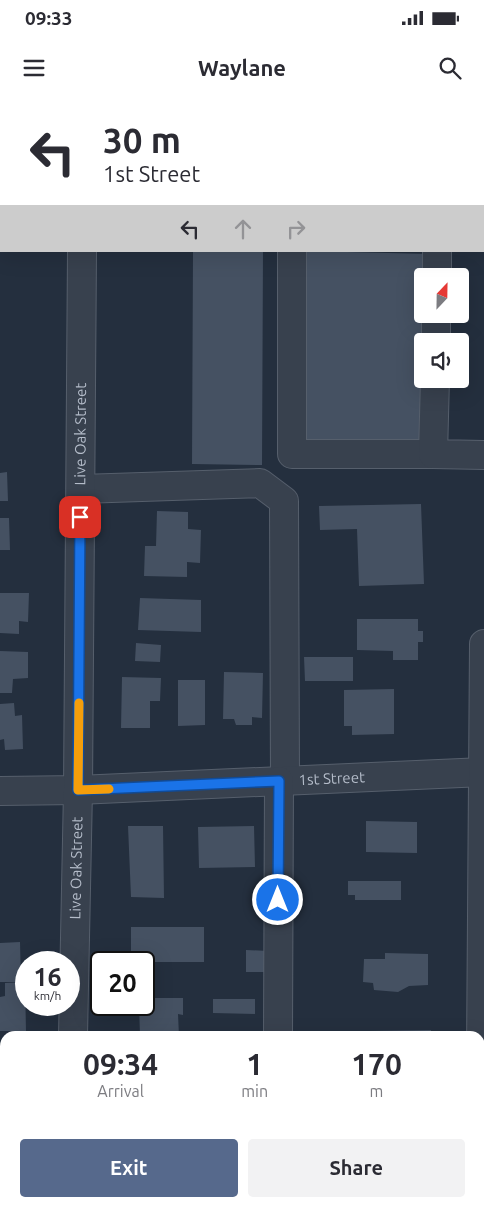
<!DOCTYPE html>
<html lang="en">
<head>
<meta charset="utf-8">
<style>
  :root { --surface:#fff; --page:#f2f2f3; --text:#2b2b33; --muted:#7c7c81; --accent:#56698c }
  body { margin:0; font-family:Ubuntu,sans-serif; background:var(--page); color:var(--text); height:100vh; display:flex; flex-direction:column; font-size:19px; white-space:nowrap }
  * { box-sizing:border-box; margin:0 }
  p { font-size:16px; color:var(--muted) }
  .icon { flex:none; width:28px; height:28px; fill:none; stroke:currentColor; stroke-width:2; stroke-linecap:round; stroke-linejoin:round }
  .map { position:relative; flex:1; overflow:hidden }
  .details { position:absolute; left:0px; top:931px; width:485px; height:176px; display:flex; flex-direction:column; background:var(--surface); border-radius:15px 15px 0 0; box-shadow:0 5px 20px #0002 }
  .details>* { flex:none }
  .guide { position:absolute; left:0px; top:0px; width:485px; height:152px; box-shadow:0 5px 20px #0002; background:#fff; color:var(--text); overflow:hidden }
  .needle { width:32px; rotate:22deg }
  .buttons { position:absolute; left:414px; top:168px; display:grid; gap:10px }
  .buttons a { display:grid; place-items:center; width:55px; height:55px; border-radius:5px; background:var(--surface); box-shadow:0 5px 20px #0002; font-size:25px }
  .speed { position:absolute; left:15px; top:851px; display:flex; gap:10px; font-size:25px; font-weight:700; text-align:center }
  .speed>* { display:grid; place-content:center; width:65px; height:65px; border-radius:50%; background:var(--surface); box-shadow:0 5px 20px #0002; line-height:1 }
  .speed small { font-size:12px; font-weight:400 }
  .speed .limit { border:2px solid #111; border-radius:8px; background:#fff; color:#111 }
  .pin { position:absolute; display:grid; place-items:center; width:42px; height:42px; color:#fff; margin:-21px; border-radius:10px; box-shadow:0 2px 8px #0006 }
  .me { position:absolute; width:55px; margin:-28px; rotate:0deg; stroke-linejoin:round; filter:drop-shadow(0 0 4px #0008) }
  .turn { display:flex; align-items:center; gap:18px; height:105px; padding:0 20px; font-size:22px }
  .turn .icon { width:65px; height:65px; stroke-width:2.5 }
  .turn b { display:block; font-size:35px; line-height:42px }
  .lanes { display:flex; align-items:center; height:48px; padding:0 20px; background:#0003; justify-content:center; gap:25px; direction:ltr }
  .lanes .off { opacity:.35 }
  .eta { display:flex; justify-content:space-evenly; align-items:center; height:85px; text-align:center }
  .eta b { font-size:30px; font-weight:700; line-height:35px }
  .primary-button { display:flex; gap:10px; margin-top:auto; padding:10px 20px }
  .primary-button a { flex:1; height:58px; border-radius:5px; background:var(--accent); color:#fff; font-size:20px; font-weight:700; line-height:58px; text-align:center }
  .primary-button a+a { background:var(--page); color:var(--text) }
  .status { display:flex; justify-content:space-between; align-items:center; height:35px; padding:0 25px; background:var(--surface); direction:ltr }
  .status svg { height:14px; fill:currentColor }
  header { display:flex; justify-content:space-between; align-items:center; height:65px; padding:0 20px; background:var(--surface); font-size:22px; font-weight:700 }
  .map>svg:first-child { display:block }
  .building { fill:#455162 }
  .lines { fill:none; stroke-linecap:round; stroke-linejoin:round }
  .minor-casing { stroke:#565f6c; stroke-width:30 }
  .minor { stroke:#38414e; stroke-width:28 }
  .route-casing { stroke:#114b97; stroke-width:12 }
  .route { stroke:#1a73e8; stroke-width:9 }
  .slow { stroke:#f59e0b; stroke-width:9 }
  .labels { text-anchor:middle; stroke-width:4; stroke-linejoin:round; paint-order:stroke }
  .street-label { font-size:15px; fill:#b4bcc9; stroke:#1d2633 }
</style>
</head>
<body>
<div class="status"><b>09:33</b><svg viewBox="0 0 49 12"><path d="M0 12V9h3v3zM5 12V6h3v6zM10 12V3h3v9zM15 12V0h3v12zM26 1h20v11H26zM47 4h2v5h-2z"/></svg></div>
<header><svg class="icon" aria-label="menu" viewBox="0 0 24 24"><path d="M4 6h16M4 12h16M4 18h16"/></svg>Waylane<svg class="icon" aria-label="search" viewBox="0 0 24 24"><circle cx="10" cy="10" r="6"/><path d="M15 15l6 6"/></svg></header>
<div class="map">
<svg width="484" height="1107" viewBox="0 0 484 1107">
  <rect width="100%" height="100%" fill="#242f3e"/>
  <!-- building -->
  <path class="building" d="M 193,151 L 263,151 L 262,365 L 192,364 Z
    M 306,151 L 431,154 L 430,176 L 422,176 L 422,279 L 426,346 L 303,343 Z
    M 7,372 L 8,401 L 0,401 L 0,373 Z
    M 421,404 L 424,484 L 359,486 L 357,429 L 320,430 L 319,406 Z
    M 157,411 L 188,412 L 188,429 L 201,430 L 200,463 L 187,462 L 187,477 L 144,476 L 145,446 L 156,446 Z
    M 0,418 L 9,418 L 10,450 L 0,450 Z
    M 0,493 L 29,493 L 28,522 L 19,521 L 19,534 L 0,533 Z
    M 140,498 L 201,500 L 201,532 L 138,530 Z
    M 357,519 L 418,519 L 418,531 L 423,531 L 423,542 L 418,542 L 418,560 L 393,560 L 393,551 L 357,550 Z
    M 136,543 L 161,545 L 160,562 L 135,561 Z
    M 0,551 L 28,552 L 28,578 L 13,579 L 12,593 L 0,593 Z
    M 304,557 L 353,557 L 353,581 L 305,581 Z
    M 224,572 L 263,573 L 262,618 L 252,617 L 252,625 L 236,625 L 234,619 L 223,619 Z
    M 122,577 L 161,578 L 160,601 L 150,601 L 150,628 L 121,628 Z
    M 178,580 L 205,580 L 205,625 L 178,626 Z
    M 394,589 L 394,634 L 352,635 L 352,626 L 344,626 L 344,590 Z
    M 14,603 L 15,616 L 22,615 L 23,649 L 5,650 L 4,639 L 0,640 L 0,604 Z
    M 366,721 L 417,722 L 417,753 L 366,752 Z
    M 128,726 L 163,726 L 164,798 L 131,797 Z
    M 254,726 L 255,767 L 199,768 L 198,727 Z
    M 348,781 L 401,781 L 401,800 L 355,800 L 355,795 L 348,795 Z
    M 131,827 L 204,827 L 204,862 L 131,862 Z
    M 20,842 L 21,882 L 0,882 L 0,843 Z
    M 246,850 L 268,851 L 270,872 L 246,872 Z
    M 385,853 L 428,854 L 428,885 L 409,886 L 398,892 L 374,890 L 373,883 L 363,882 L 364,859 L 385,859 Z
    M 25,882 L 26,931 L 0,931 L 0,897 L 5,896 L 5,883 Z
    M 144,898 L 183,898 L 183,915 L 178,914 L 179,936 L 140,935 L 139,905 L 144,905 Z
    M 213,899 L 255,899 L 255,914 L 213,913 Z
    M 431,930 L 431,936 L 368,936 L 368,931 Z
    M 0,971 L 5,971 L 5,1032 L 0,1032 Z
    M 317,1102 L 345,1102 L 345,1107 L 317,1107 Z
    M 415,1103 L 415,1107 L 363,1107 L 363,1104 Z"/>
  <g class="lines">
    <defs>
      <g id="minor">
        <path d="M 83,1 L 83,0"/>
        <path d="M 292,151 L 292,354 L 433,354"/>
        <path d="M 437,176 L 437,151"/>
        <path d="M 436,241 L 436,214"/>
        <path d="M 435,279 L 433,354 L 484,355"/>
        <path d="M 81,389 L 260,383 L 284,401 L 285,681"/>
        <path id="s1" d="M 0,691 L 78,690 L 484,672"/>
        <path id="s2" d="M 73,936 L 78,690 L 82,151"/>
        <path d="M 278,936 L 279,681"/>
        <path d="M 0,1075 L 5,1075"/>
        <path d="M 480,1090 L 484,544"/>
        <path d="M 70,1107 L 70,1102"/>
        <path d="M 279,1107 L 279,1102"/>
      </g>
    </defs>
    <!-- minor casing -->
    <use href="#minor" class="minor-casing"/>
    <!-- minor -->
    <use href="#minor" class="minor"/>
  </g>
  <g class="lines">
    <defs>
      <path id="route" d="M 80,417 L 78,690 L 279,681 L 278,800"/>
    </defs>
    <!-- route casing -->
    <use href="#route" class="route-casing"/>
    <!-- route -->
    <use href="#route" class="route"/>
    <!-- slow -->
    <path class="slow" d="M 79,603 L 78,690 L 109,689"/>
  </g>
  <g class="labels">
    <!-- street labels -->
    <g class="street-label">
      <text dy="5" stroke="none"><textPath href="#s2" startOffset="602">Live Oak Street</textPath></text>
      <text dy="5" stroke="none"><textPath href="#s1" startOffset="332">1st Street</textPath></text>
      <text dy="5" stroke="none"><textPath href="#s2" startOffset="168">Live Oak Street</textPath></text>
    </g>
  </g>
</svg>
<div class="buttons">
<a><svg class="needle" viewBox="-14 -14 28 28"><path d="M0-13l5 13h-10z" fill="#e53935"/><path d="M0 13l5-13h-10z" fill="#7c7c81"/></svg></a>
<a><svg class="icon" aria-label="sound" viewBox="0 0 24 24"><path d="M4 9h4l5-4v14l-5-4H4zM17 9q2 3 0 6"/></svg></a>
</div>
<div class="speed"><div>16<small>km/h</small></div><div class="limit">20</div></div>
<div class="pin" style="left:80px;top:417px;background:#d93025"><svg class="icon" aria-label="arrive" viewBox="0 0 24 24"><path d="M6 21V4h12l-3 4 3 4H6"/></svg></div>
<svg class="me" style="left:278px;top:800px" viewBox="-20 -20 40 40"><circle r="17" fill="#1a73e8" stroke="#fff" stroke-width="3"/><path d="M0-11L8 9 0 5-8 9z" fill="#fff"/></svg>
<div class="guide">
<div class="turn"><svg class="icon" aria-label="left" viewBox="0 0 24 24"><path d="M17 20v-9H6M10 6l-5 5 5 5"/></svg><div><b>30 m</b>1st Street</div></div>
<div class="lanes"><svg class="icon" aria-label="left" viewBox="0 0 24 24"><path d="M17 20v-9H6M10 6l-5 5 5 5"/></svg><svg class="icon off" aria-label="ahead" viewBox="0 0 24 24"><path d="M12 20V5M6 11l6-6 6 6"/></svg><svg class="icon off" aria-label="right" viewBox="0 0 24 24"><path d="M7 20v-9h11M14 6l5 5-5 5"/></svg></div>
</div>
<section class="details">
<div class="eta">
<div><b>09:34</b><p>Arrival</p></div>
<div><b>1</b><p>min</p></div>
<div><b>170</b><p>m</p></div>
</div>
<div class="primary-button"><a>Exit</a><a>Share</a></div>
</section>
</div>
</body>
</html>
